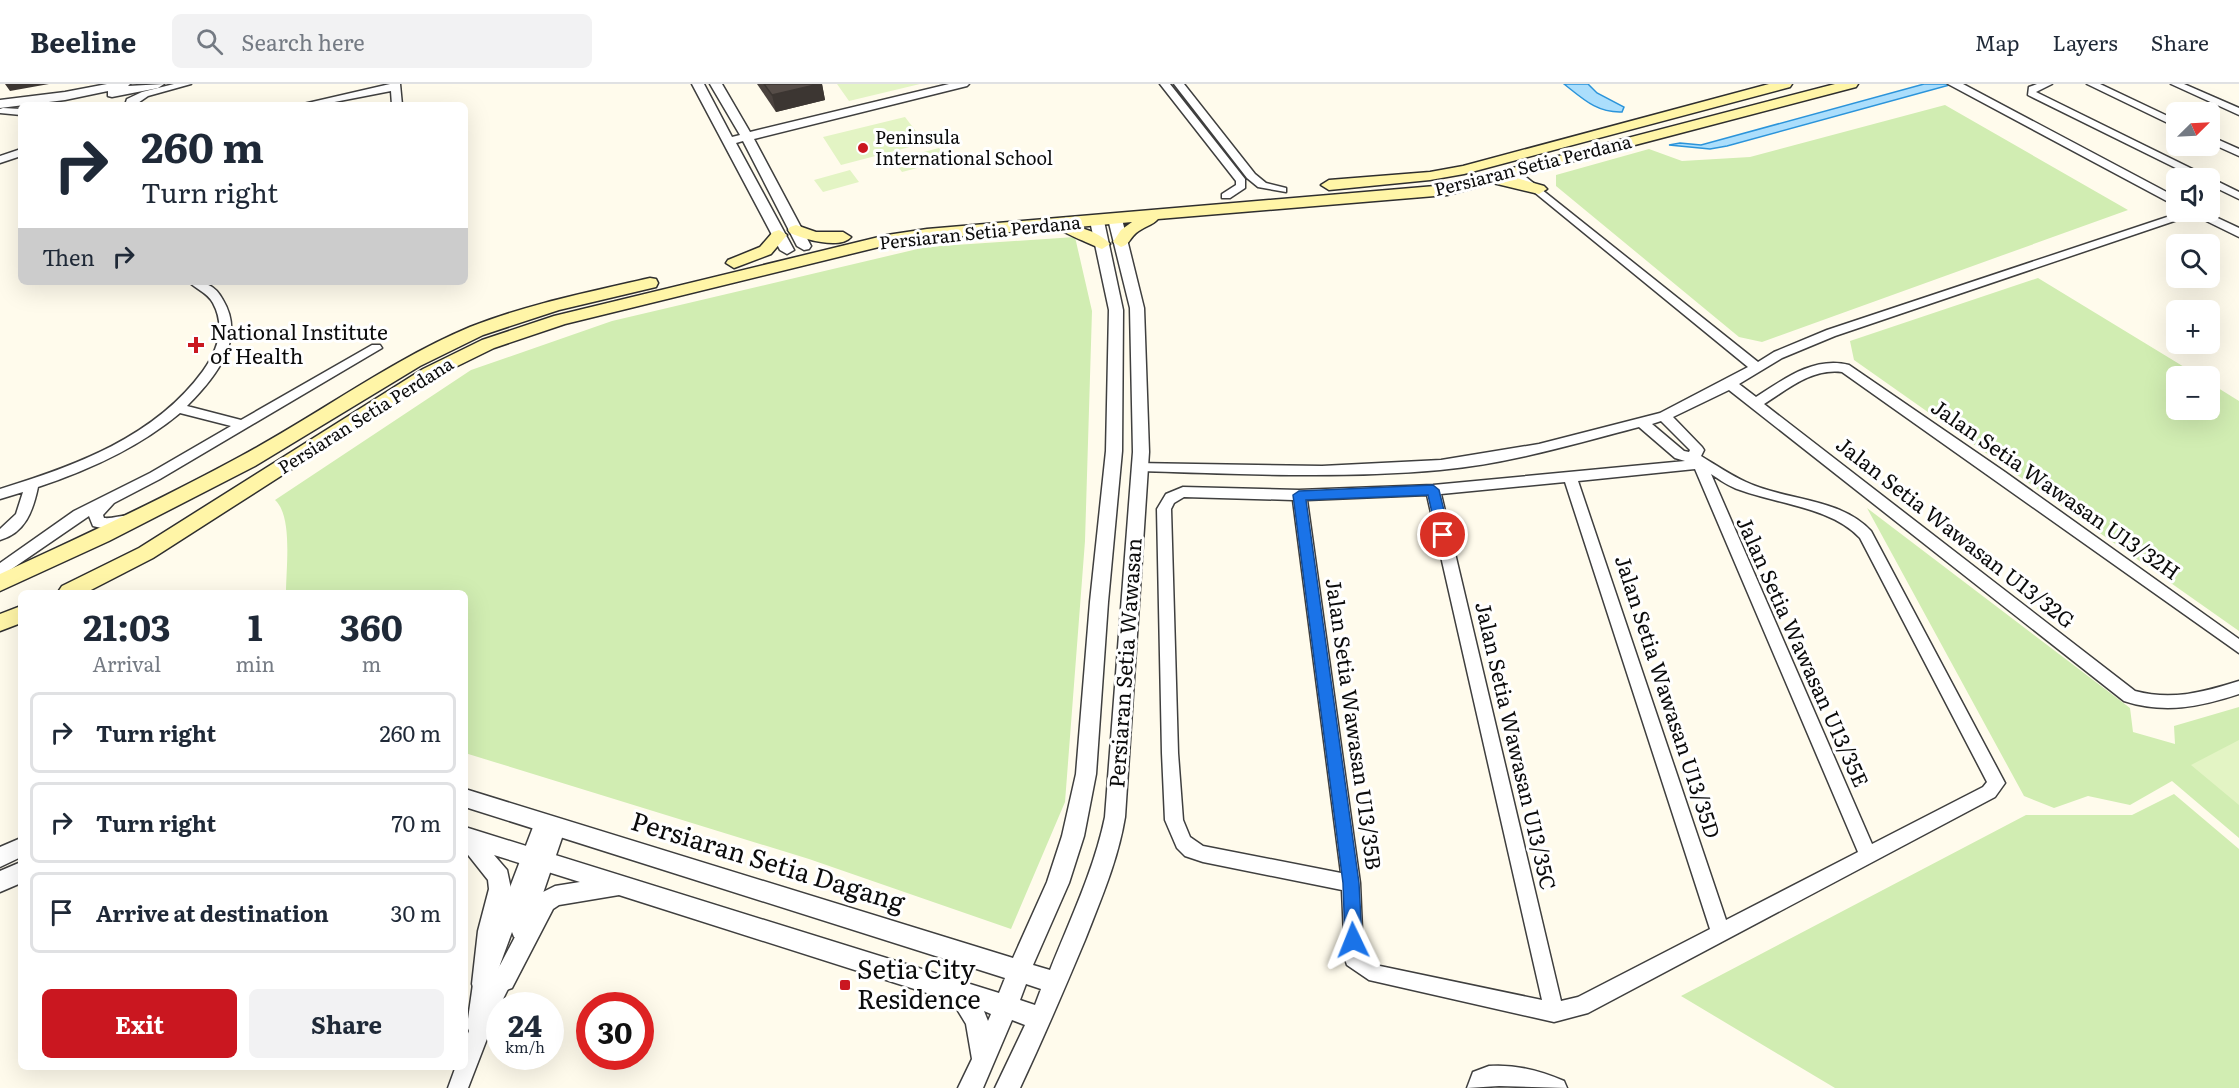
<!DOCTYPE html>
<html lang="en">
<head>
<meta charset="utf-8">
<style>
  :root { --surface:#fff; --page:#f2f2f3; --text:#1f2937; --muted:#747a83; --line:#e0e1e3; --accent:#ca1720 }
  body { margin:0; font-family:Literata,serif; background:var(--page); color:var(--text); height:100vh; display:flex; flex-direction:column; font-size:22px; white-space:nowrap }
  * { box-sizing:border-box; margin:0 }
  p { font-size:20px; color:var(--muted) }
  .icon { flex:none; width:33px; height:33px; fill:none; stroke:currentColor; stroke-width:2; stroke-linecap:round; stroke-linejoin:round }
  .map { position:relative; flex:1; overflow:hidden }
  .side { position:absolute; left:18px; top:506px; width:450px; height:480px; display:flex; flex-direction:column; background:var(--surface); border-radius:9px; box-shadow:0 6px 24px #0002 }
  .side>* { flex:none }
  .banner { position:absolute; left:18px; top:18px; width:450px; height:183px; border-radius:9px; box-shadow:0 6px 24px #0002; background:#fff; color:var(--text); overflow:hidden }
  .needle { width:39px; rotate:66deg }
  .buttons { position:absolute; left:2166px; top:18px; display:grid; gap:12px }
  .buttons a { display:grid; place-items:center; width:54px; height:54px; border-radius:9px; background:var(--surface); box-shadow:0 6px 24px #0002; font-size:30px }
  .speed { position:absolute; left:486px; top:908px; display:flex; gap:12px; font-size:30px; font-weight:700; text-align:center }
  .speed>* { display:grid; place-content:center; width:78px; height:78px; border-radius:50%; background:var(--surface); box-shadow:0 6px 24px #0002; line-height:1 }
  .speed small { font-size:15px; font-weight:400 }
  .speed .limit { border:9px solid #d22; background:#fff; color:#111 }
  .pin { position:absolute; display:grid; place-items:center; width:51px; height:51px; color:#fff; margin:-26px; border:3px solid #fff; border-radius:50%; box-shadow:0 2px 6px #0007 }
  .me { position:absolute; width:66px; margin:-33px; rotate:358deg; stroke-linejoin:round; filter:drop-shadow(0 0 4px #0008) }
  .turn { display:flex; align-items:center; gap:21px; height:126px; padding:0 24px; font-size:27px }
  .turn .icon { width:78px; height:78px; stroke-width:2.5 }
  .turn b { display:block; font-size:42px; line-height:51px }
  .then { display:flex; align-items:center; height:57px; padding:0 24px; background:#0003; gap:12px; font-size:22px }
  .eta { display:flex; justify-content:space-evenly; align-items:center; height:102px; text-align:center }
  .eta b { font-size:36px; font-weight:700; line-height:42px }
  .primary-button { display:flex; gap:12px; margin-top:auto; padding:12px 24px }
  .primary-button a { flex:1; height:69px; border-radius:9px; background:var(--accent); color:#fff; font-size:24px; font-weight:700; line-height:69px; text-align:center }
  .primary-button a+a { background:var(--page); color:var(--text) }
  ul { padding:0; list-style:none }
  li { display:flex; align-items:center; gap:18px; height:81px; margin:0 12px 9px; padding:0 12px; border:3px solid var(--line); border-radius:9px }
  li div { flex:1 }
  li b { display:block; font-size:22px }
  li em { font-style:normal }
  header { display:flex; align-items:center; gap:36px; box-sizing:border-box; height:84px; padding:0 30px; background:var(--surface); border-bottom:2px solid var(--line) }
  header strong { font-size:28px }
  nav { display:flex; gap:33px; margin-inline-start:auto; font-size:21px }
  .search { width:420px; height:54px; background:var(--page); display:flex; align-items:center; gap:15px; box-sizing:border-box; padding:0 21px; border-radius:9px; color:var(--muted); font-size:22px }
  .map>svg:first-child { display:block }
  .green { fill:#d1edb2 }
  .pitch { fill:#e3f4c4 }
  .water { fill:#abdefc; stroke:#2b94da; stroke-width:1.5 }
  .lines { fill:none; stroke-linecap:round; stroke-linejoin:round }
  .minor-casing { stroke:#3f3f3f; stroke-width:3 }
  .tertiary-casing { stroke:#3f3f3f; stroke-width:3 }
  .secondary-casing { stroke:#2e2e2e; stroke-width:3 }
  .minor { fill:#fff; fill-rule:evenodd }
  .tertiary { fill:#fff; fill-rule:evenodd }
  .secondary { fill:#fff5a7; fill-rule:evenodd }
  .wall { fill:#4a423e }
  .shaded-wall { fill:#3c3632 }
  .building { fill:#564d48; stroke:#3c3632; stroke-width:1.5 }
  .route { fill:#1a73e8; stroke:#114b97; stroke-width:1.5 }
  .poi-dot { fill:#ca1720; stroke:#fff; stroke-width:2 }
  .labels { text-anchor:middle; stroke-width:6; stroke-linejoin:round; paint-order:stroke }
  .far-poi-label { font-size:18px; fill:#0c0c0c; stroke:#fff; text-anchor:start }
  .far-street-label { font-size:18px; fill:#0c0c0c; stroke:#fff }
  .poi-label { font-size:21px; fill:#0c0c0c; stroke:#fff; text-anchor:start }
  .street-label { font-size:21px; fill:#0c0c0c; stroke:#fff }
  .near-street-label { font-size:26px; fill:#0c0c0c; stroke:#fff }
  .near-poi-label { font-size:26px; fill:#0c0c0c; stroke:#fff; text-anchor:start }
</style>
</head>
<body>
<header>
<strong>Beeline</strong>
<div class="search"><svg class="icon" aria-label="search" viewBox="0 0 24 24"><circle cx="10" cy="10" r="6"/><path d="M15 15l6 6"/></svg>Search here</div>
<nav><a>Map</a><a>Layers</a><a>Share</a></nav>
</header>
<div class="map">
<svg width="2239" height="1004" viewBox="0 0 2239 1004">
  <rect width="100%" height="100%" fill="#fffbec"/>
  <!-- green -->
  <path class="green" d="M 1945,21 L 2128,126 L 1762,258 L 1739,253 L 1556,102 L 1556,91 L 1649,65 L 1682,77 L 1750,73 Z
    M 1075,153 L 1092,227 L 1085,457 L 1065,718 L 1011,845 L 809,775 L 465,669 L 465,508 L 286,508 C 286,484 293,432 275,416 L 471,286 L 612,237 L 926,163 Z
    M 2038,194 L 2199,292 L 2176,292 L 2176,326 L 2210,326 L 2210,299 L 2239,317 L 2239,547 L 1854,276 L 1850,257 Z
    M 1867,424 L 2130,624 L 2133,648 L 2175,660 L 2174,642 L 2239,623 L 2239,754 L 2172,697 L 2130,721 L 2088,712 L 2054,724 L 2024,712 Z
    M 2174,710 L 2239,765 L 2239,1004 L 1835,1004 L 1681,912 L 2026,731 L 2132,731 Z"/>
  <!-- pitch -->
  <path class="pitch" d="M 837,0 L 920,0 L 849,17 Z
    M 905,33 L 925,59 L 841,81 L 823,53 Z
    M 939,64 L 948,76 L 902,88 L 893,76 Z
    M 850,86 L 859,98 L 823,108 L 814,96 Z
    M 2239,656 L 2239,721 L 2191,681 Z"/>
  <!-- water -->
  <path class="water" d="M 1564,0 L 1588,0 L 1597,9 L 1624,23 L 1622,28 C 1597,29 1583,15 1564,0 Z
    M 1924,0 L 1953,0 L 1727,62 L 1710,65 L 1669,61 L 1680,59 L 1701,61 Z"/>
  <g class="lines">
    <defs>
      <path id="minor" d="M 174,0 L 191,0 L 148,12 L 135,21 L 125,21 L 127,15 L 142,8 Z
        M 390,0 L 400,0 L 402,21 L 392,21 L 391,7 L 319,21 L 299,21 Z
        M 1160,0 L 1170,0 L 1245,95 L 1245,104 L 1230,114 L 1222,114 L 1222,110 L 1236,101 L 1236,97 Z
        M 1174,0 L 1184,0 L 1255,90 L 1266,99 L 1286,104 L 1286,108 L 1258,103 L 1247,94 Z
        M 2037,0 L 2052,0 L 2036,8 L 2239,108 L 2239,115 L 2210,101 L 2210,94 L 2196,94 L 2028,11 L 2029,3 Z
        M 2087,0 L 2100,0 L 2176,36 L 2176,43 Z
        M 2171,0 L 2184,0 L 2239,24 L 2239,31 Z
        M 3,24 L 21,25 L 21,31 L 0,29 L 0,25 Z
        M 2210,52 L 2239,65 L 2239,72 L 2210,59 Z
        M 21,65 L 21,72 L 0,79 L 0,72 Z
        M 1516,85 L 1758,278 L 1774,268 L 1827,246 L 2182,128 L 2196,128 L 2195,130 L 1835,252 L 1782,274 L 1739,300 L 1756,313 C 1784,295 1814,272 1849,281 L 2005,388 L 2239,555 L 2239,569 L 1842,288 C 1812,284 1788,305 1764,320 L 2135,607 C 2172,617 2204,608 2239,597 L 2239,610 C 2200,623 2164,630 2124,617 L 1729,306 L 1673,333 L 1702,363 L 1704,366 L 1701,372 C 1716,381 1730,391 1746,398 C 1786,417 1839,413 1871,447 L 2005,699 L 1995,713 L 1588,929 L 1554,938 L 1369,896 L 1347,881 L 1345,875 L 1342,806 L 1203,778 L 1185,772 L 1177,764 L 1165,736 L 1162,669 L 1157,425 L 1166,410 L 1183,403 L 1299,406 L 1433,401 L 1685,377 L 1675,374 L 1639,343 C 1574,360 1508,380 1440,386 C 1340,395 1240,390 1140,387 L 1133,382 L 1135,379 L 1322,382 L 1441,376 L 1539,360 L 1660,329 L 1748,283 L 1512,90 L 1512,86 ZM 1661,337 L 1690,366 L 1689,368 L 1684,367 L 1652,340 ZM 1695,385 L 1858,768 L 1726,836 L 1578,397 ZM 1711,390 C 1720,396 1730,403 1740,406 C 1778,420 1833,424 1860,454 L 1987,698 L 1983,703 L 1872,760 ZM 1565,398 L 1710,845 L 1578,913 L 1561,917 L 1441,410 ZM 1427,411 L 1542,916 L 1380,882 L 1363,870 L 1360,799 L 1307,416 ZM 1184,413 L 1293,416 L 1341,789 L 1203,762 L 1190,753 L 1183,736 L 1178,669 L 1171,425 L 1174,419 Z
        M 189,198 C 206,198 215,201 223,216 C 247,256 214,295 187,322 L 241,336 L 372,261 L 380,261 L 382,264 L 160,395 L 114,419 L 103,431 L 104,434 C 114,435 123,430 132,432 L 134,436 L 132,440 C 118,444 107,446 93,442 L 89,432 L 0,493 L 0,479 L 74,427 L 150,389 L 231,342 L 180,329 C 138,364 89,386 38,403 C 33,427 25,449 0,456 L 0,445 L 16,430 L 23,408 L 0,415 L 0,405 C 75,382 155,353 203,287 C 218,266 226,243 213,219 C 207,208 197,206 189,198 Z
        M 544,730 L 550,733 L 552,736 L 557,734 L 563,737 L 566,742 L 528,853 L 521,856 L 514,853 L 512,848 L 498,886 L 500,881 L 507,878 L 514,881 L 517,887 L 500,921 L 468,1004 L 448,1004 L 456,982 L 465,982 L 465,957 L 469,947 L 467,942 L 473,900 L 535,738 L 538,733 Z
        M 1489,982 C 1514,980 1541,987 1564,997 L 1567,1004 L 1499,1002 L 1467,1004 L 1473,988 Z"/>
      <path id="tertiary" d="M 107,0 L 130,0 L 128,2 L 164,0 L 158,4 L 112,13 L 108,12 L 108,7 L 65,16 L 0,24 L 0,16 L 65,8 Z
        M 692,0 L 704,0 L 732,53 L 740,51 L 710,0 L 722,0 L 750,48 L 949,0 L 969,0 L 967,2 L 754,55 L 811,162 L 809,165 L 804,166 L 797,162 L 743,57 L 736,59 L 794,166 L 787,170 L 780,166 Z
        M 1948,0 L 1963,0 L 2176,113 L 2176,122 Z
        M 2188,128 L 2205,128 L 2239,144 L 2239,153 Z
        M 1115,131 L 1122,135 L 1144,224 L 1149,368 L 1125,733 C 1118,776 1101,815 1085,856 C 1064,906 1043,955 1020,1004 L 995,1004 L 1025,941 L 1012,936 L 983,1004 L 958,1004 L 972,975 L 966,940 L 952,917 L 619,811 L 559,821 L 553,825 L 512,904 L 504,907 L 496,904 L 494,900 L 491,908 L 483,911 L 475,908 L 472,900 L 478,847 L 489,805 L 488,796 L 465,767 L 465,743 L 999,909 L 1005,894 L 465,723 L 465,705 L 1013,874 L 1047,798 L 1062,752 L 1076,690 L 1090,518 L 1106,367 L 1109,226 L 1090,137 L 1097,133 L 1104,137 L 1123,226 L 1122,367 L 1108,518 L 1096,690 L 1084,752 L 1069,799 L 1033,881 L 1050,886 C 1070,836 1094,786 1105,733 L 1133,368 L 1130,224 L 1108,135 ZM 494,771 L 580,798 L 555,802 L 537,811 L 496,889 L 500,847 L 511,805 L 507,786 ZM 1026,900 L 1041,905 L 1035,921 L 1020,916 ZM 984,927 L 991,930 L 988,937 Z
        M 21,754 L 21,773 L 0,783 L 0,763 Z
        M 21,778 L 21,799 L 0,808 L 0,787 Z"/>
      <path id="secondary" d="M 1769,0 L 1792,0 L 1790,3 L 1464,90 L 1430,96 L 1329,106 L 1321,101 L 1329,96 L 1430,88 L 1463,82 Z
        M 1835,0 L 1858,0 L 1856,3 L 1513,93 L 1544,102 L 1547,105 L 1539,110 L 1493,99 L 1447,111 L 1158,135 C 1153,141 1143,143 1136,149 C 1130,154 1129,161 1121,163 L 1113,158 L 1121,146 L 1132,138 L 1078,143 C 1089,146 1102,151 1110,160 L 1102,165 C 1097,163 1060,147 1057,144 L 927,155 L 887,161 L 565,240 L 494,264 L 435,293 L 153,474 L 87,508 L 58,508 L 62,502 L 139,464 L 423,285 L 482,256 L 554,232 L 887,151 L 927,145 L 1447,101 Z
        M 796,141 L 816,148 L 843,148 L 851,153 C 840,166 804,155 790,149 L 788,146 L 790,143 Z
        M 779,146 L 787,151 L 771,170 L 734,184 L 726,179 L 728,176 L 760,163 L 773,148 Z
        M 650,194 L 656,195 L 658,199 L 656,203 L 559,226 L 483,251 L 420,282 L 255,382 L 109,457 L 0,507 L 0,490 C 81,453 162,415 241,372 C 318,331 389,277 470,243 C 528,220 590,208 650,194 Z
        M 21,522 L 21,539 L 0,547 L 0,530 Z"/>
    </defs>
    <!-- minor casing -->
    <use href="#minor" class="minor-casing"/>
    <!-- tertiary casing -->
    <use href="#tertiary" class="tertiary-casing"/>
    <!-- secondary casing -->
    <use href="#secondary" class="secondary-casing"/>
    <!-- minor -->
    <use href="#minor" class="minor"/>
    <!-- tertiary -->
    <use href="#tertiary" class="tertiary"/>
    <!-- secondary -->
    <use href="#secondary" class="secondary"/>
  </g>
  <!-- wall -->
  <path class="wall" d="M 757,0 L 822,0 L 825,16 L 776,28 Z"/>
  <!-- shaded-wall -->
  <path class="shaded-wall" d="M 5,0 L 49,0 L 10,7 Z
    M 819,0 L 822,0 L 825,16 L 776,28 L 772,11 Z"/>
  <!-- building -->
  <path class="building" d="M 764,0 L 819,0 L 772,11 Z"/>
  <!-- route -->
  <path class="route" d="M 1433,401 L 1439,406 L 1450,451 L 1443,456 L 1437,451 L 1428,411 L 1306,416 L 1359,799 L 1362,856 L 1359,861 L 1353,864 L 1347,861 L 1345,856 L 1343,799 L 1293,411 L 1299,407 Z"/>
  <!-- markers -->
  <g class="poi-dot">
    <circle cx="863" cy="64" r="6"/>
    <path d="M193 252h6v6h6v6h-6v6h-6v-6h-6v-6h6z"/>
    <rect x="839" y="895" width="12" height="12" rx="3"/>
  </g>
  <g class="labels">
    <!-- far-poi labels -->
    <g class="far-poi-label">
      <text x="875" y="60">Peninsula<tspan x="875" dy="21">International School</tspan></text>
    </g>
    <!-- far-street labels -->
    <g class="far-street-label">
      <text transform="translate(1533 82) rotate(-14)" y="6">Persiaran Setia Perdana</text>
      <text transform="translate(980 149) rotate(-6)" y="6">Persiaran Setia Perdana</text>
      <text transform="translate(366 332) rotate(-32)" y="6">Persiaran Setia Perdana</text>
    </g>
    <!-- poi labels -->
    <g class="poi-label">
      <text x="210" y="256">National Institute<tspan x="210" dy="24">of Health</tspan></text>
    </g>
    <!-- street labels -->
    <g class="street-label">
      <text transform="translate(2055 406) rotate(35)" y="7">Jalan Setia Wawasan U13/32H</text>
      <text transform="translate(1955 449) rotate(38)" y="7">Jalan Setia Wawasan U13/32G</text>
      <text transform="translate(1802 568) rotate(66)" y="7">Jalan Setia Wawasan U13/35E</text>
      <text transform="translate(1126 579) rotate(-86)" y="7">Persiaran Setia Wawasan</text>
      <text transform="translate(1667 613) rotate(72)" y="7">Jalan Setia Wawasan U13/35D</text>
      <text transform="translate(1353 640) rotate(82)" y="7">Jalan Setia Wawasan U13/35B</text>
      <text transform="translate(1515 662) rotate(77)" y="7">Jalan Setia Wawasan U13/35C</text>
    </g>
    <!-- near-street labels -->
    <g class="near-street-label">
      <text transform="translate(768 778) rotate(17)" y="9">Persiaran Setia Dagang</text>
    </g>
    <!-- near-poi labels -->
    <g class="near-poi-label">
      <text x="857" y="895">Setia City<tspan x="857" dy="30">Residence</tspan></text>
    </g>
  </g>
</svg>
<div class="buttons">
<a><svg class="needle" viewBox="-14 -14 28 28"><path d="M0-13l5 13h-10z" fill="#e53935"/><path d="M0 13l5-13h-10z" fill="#747a83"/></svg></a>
<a><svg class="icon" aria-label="sound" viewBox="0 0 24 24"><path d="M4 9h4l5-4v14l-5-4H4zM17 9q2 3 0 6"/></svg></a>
<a><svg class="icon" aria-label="search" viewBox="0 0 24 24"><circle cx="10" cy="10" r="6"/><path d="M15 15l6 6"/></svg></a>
<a>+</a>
<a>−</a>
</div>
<div class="speed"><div>24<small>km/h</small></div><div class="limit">30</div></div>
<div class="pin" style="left:1443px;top:451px;background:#d93025"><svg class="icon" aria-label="arrive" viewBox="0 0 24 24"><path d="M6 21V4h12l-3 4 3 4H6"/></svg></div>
<svg class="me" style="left:1353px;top:856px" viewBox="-20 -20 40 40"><path d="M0-17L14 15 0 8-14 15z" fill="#1a73e8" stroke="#fff" stroke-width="4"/></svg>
<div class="banner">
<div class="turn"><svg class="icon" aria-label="right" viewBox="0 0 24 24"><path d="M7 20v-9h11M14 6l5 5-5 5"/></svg><div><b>260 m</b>Turn right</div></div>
<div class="then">Then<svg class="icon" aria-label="right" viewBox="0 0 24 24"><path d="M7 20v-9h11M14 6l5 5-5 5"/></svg></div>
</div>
<section class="side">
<div class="eta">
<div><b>21:03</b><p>Arrival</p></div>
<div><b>1</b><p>min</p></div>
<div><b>360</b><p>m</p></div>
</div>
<ul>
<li><svg class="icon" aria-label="right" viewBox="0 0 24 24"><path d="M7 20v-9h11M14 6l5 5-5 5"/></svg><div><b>Turn right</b></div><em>260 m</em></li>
<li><svg class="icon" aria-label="right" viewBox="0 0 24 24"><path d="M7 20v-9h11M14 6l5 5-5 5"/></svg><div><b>Turn right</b></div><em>70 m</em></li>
<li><svg class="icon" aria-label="arrive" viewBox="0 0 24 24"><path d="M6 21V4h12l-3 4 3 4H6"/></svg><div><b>Arrive at destination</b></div><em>30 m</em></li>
</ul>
<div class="primary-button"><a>Exit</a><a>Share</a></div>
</section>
</div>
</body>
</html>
